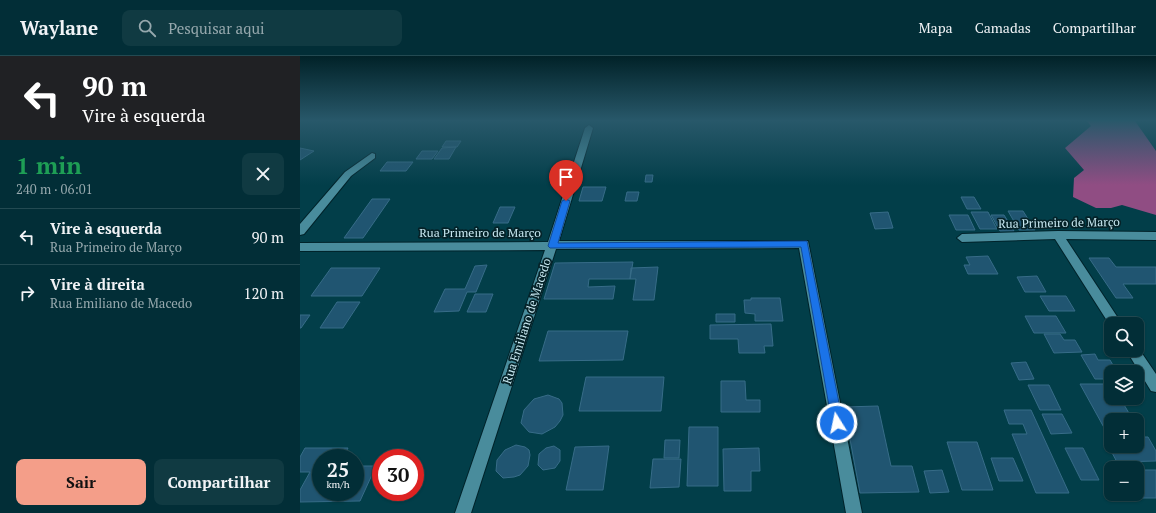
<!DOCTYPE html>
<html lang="pt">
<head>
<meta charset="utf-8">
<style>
  :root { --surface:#022e37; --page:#103a42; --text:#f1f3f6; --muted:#96a8ad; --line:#234a52; --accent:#f49e89 }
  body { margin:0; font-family:"PT Serif",serif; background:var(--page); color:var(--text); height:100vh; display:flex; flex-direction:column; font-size:15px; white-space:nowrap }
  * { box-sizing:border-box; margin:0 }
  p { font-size:13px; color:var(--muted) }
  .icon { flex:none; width:22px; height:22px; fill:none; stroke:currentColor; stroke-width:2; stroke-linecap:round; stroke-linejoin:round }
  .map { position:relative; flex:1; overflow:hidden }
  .sheet { display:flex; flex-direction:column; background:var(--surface); width:300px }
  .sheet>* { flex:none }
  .banner { background:#202124; color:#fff; overflow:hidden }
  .tools { position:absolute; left:804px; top:261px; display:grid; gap:8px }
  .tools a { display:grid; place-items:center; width:40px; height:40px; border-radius:8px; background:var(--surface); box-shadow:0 1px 3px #0004,0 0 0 1px var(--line); font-size:20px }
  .speed { position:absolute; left:12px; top:393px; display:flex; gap:8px; font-size:20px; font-weight:700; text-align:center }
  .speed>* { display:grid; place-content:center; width:52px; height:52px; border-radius:50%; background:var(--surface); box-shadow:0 1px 3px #0004,0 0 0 1px var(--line); line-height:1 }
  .speed small { font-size:10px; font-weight:400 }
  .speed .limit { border:6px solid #d22; background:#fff; color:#111 }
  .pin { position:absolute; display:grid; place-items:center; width:34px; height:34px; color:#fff; margin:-41px -17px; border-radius:50% 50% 50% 0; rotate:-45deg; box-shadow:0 0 4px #0007 }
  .pin .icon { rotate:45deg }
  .me { position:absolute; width:44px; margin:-22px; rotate:350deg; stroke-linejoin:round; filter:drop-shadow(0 0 3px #0008) }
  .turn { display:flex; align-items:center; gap:14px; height:84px; padding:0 16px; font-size:18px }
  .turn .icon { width:52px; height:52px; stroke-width:2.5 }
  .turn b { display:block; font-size:28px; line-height:34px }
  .round { display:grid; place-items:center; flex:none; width:42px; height:42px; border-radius:8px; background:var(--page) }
  .overview { display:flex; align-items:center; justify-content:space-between; height:68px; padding:0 16px }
  h1 { font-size:24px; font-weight:600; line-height:30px; color:#1e9e55 }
  .button { display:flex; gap:8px; margin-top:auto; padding:8px 16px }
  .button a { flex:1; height:46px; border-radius:8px; background:var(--accent); color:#111; font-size:16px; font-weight:600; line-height:46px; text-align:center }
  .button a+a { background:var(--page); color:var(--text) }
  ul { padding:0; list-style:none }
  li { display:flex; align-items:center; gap:12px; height:56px; padding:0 16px; border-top:1px solid var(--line) }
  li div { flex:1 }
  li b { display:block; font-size:15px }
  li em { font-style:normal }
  header { display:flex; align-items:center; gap:24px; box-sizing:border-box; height:56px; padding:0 20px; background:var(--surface); border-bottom:1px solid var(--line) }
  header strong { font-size:19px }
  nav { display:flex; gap:22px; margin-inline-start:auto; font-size:14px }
  .search { width:280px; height:36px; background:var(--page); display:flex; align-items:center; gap:10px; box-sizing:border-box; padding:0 14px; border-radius:8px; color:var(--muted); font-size:15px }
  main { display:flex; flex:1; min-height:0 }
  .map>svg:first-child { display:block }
  .forest { fill:#904d83 }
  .building { fill:#205571; stroke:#376c88 }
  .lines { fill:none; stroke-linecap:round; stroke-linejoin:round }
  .minor-casing { stroke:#00232a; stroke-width:2 }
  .minor { fill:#498c9c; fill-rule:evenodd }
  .route { fill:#1a73e8; stroke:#114b97 }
  .labels { text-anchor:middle; stroke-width:3.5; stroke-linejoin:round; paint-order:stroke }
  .street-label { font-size:12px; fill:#c8e8f1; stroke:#052228 }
</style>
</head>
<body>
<header>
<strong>Waylane</strong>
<div class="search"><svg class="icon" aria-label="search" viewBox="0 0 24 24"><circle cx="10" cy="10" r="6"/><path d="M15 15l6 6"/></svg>Pesquisar aqui</div>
<nav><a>Mapa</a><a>Camadas</a><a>Compartilhar</a></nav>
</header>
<main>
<section class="sheet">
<div class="banner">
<div class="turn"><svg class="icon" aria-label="left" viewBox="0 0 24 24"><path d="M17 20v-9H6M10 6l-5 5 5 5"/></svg><div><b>90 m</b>Vire à esquerda</div></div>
</div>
<div class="overview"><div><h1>1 min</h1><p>240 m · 06:01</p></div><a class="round"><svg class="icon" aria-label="close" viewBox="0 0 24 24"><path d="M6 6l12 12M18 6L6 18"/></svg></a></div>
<ul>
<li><svg class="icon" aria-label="left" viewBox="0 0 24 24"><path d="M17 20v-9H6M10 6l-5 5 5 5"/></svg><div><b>Vire à esquerda</b><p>Rua Primeiro de Março</p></div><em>90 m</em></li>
<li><svg class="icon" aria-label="right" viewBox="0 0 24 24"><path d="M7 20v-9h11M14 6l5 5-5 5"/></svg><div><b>Vire à direita</b><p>Rua Emiliano de Macedo</p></div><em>120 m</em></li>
</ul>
<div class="button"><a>Sair</a><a>Compartilhar</a></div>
</section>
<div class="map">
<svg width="856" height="457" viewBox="0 0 856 457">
  <rect width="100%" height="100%" fill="#023e49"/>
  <!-- forest -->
  <path class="forest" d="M 787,65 L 835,65 L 856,95 L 856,159 L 822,149 L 811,152 L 796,152 L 773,141 L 774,122 L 784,114 L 765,92 L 791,70 Z"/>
  <!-- building -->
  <path class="building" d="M 146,85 L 161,85 L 157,91 L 142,91 Z
    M 156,91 L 149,103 L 134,103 L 142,92 Z
    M 0,92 L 14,95 L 0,104 Z
    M 122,95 L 138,95 L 132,103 L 116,103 Z
    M 87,106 L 113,106 L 106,115 L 80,115 Z
    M 346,119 L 353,119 L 352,126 L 345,126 Z
    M 283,131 L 306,131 L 302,145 L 279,145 Z
    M 327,136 L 339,136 L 337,145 L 325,145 Z
    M 661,141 L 674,141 L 681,153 L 667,153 Z
    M 72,143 L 90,143 L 63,182 L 44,182 Z
    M 200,151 L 215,151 L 208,167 L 193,167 Z
    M 708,155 L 723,155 L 735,174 L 719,174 Z
    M 588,156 L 593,172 L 575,173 L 570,157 Z
    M 671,156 L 688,156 L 697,173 L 680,173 Z
    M 649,159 L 668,159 L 675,174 L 656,174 Z
    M 691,159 L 704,159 L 714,175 L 700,175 Z
    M 688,200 L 698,218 L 668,218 L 664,209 L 670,209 L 666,201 Z
    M 789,202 L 809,202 L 816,211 L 856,211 L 856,228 L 823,228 L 833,242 L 816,242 Z
    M 333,206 L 330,223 L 289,223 L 288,231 L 315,230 L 313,243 L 244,243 L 255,207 Z
    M 187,209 L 176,236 L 167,236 L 159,255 L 134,256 L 145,233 L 165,233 L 175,210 Z
    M 358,211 L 354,244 L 333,244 L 336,223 L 330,223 L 331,212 Z
    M 31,212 L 80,212 L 62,240 L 11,240 Z
    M 737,220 L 746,236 L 725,236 L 717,221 Z
    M 175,238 L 193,238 L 186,256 L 167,256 Z
    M 740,240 L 766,240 L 775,255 L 749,255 Z
    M 451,242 L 480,242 L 483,265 L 455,265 L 455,258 L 445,257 L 444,244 L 451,244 Z
    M 37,246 L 60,246 L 43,272 L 20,272 Z
    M 416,258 L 435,258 L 435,266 L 416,266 Z
    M 0,259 L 10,259 L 1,272 L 0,272 Z
    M 725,260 L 756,260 L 766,277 L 734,277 Z
    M 471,268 L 473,290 L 464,290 L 465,297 L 439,297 L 438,283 L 410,283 L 410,269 Z
    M 248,275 L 328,275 L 323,304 L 239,305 Z
    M 744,278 L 760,278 L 764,284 L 775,284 L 782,296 L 754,297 Z
    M 795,298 L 798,304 L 810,304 L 817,316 L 811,316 L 811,323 L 795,323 L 781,299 Z
    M 726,306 L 734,323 L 719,324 L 711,307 Z
    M 286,321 L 364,321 L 361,355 L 279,355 Z
    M 421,325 L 445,325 L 446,344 L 460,344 L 460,356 L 421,356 Z
    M 780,328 L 811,328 L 811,342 L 820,342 L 833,364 L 811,364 L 811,377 L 807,377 Z
    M 728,329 L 749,329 L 761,354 L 740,354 Z
    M 248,339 L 259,343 L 262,347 L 263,359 L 260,365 L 255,371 L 242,378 L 229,376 L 221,367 L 224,354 L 234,343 Z
    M 578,350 L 591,410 L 612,410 L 619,436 L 560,437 L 544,351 Z
    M 704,354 L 731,354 L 769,437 L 736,437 L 712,378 L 727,378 L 723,368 L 709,368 Z
    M 742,358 L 762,358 L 772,377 L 751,378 Z
    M 389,371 L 418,371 L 418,430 L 387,430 Z
    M 837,381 L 848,381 L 856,395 L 856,405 L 817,406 L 804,382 L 811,382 L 811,390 L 837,390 Z
    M 365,384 L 380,384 L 379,402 L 364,402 Z
    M 647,386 L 677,386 L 693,434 L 662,434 Z
    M 216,389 L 225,391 L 229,394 L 230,399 L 228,410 L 220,419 L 214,421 L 203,422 L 196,415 L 197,404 L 205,394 Z
    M 254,390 L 260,394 L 260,405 L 255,412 L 243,414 L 238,409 L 239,398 L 246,392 Z
    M 309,390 L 303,434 L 266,434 L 275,391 Z
    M 5,392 L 48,392 L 43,402 L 21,402 L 21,436 L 55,436 L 55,410 L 76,410 L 60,445 L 0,446 L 0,434 L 10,416 L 0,416 L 0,401 Z
    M 459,392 L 460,415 L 451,415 L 451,435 L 424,435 L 423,393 Z
    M 765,392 L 783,392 L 799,424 L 781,424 Z
    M 691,402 L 713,402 L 723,425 L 699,425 Z
    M 353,403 L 381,403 L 379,431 L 350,432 Z
    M 642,414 L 649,436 L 630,437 L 624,415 Z
    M 837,414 L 856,414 L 856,442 L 830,442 L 828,438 L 837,438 Z"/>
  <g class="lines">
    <defs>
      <path id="minor" d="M 289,69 L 293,72 L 259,185 L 508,185 L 562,457 L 546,457 L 499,192 L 256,193 L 171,457 L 155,457 L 245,194 L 0,195 L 0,187 L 248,186 L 285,72 Z
        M 72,97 L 75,98 L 75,102 L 51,120 L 4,178 L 0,179 L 0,168 L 45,116 Z
        M 758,175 L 856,176 L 856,184 L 766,183 L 822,268 L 811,268 L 811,271 L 755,183 L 662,186 L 657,182 L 662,178 Z
        M 837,290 L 856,318 L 856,336 L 851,335 L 826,294 L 837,294 Z"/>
    </defs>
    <!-- minor casing -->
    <use href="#minor" class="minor-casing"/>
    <!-- minor -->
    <use href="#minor" class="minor"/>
  </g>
  <!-- sky -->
  <linearGradient id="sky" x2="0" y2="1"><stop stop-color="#012228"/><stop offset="0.5" stop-color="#28586a"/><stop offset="1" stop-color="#28586a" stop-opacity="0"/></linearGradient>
  <rect width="856" height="129" fill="url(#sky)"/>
  <!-- route -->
  <path class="route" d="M 266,143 L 270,145 L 258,187 L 507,185 L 543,367 L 541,371 L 537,373 L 533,371 L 532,367 L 501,191 L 250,192 L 248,190 L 262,145 Z"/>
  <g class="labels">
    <!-- street labels -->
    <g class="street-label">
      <text transform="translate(759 167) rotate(-1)" y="4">Rua Primeiro de Março</text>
      <text x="180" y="181">Rua Primeiro de Março</text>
      <text transform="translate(227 265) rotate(-72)" y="4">Rua Emiliano de Macedo</text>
    </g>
  </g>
</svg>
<div class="tools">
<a><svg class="icon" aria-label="search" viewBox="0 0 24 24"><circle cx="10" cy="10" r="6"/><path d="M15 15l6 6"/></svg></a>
<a><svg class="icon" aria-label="layers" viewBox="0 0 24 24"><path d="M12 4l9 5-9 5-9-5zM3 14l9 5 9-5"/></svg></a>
<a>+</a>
<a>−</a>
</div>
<div class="speed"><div>25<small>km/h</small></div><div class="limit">30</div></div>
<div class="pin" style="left:266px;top:145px;background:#d93025"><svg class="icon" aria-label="arrive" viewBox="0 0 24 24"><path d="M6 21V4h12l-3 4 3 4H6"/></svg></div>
<svg class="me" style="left:537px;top:367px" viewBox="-20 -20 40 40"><circle r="17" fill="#1a73e8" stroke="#fff" stroke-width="3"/><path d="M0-11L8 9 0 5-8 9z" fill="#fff"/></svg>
</div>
</main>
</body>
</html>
